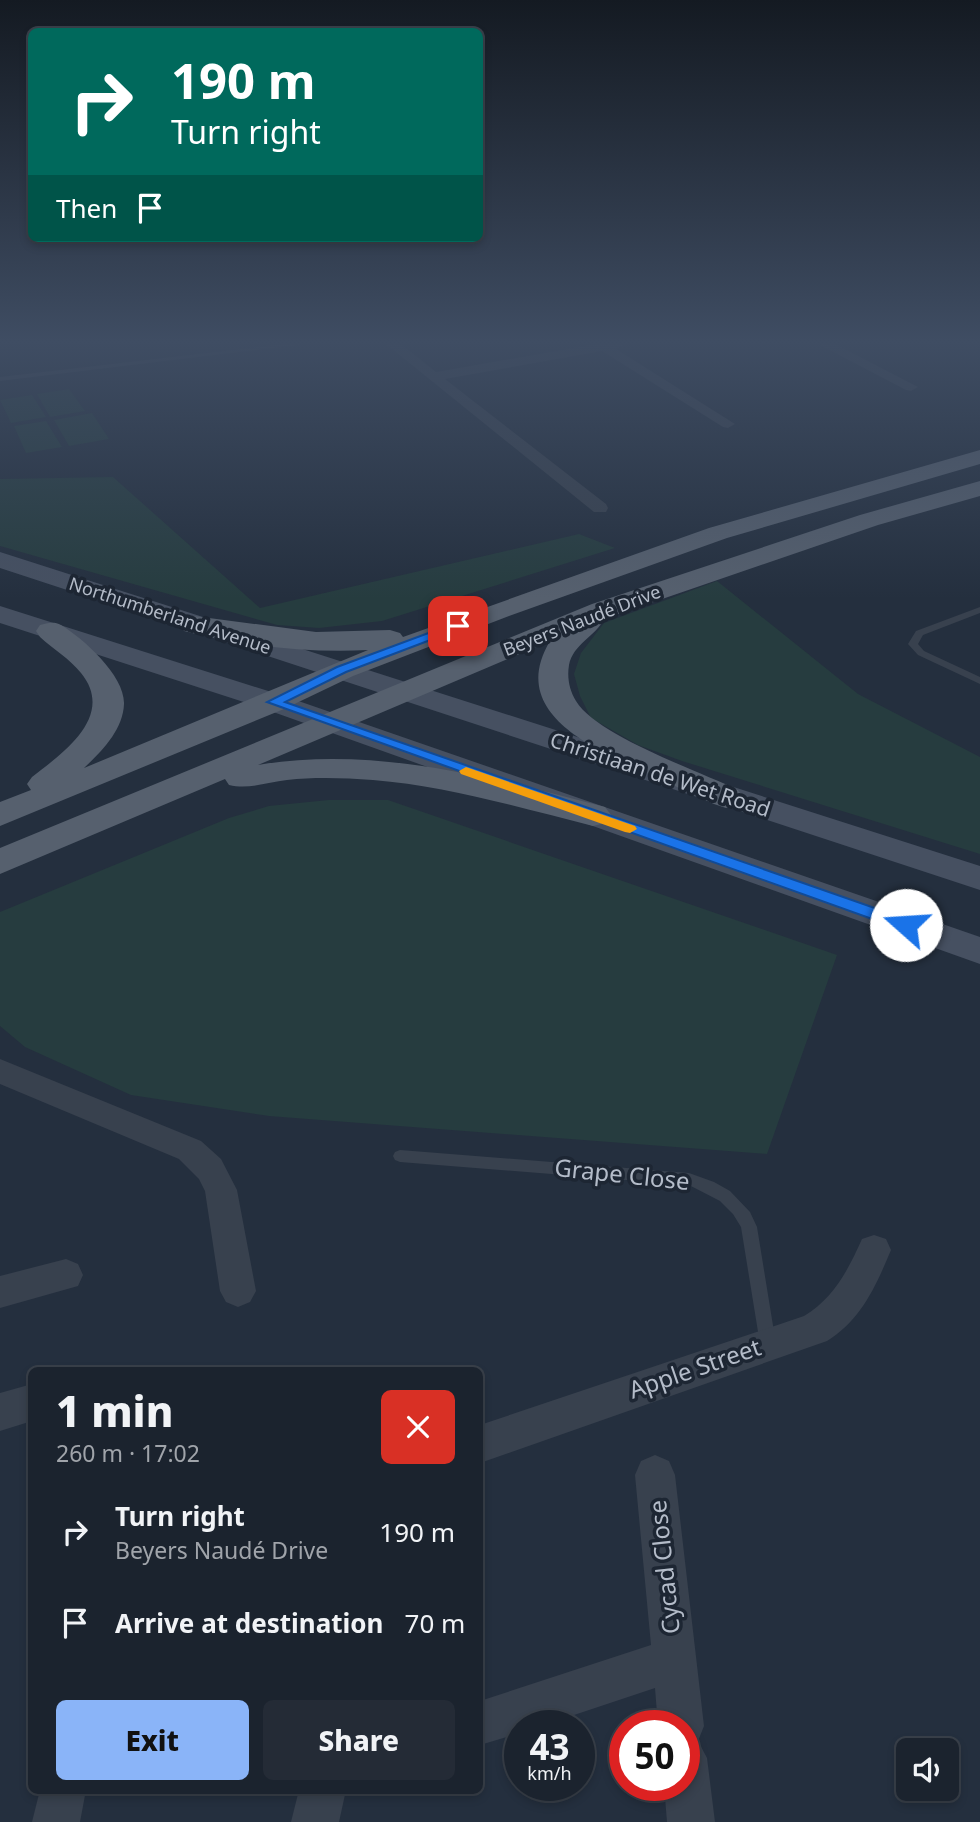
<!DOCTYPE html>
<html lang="en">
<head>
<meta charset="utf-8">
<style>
  :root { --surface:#1b232e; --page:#242b36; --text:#f1f3f6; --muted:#a0a4aa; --line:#39404a; --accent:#8ab4f8 }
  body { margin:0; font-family:"Noto Sans",sans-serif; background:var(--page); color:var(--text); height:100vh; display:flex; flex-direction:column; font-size:26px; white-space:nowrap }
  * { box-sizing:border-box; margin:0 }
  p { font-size:23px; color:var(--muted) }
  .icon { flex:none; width:38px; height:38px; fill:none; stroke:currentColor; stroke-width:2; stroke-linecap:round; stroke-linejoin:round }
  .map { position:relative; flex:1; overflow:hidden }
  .drawer { position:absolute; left:28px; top:1367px; width:455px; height:427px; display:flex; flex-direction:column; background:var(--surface); border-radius:10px; box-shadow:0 4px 10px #0003,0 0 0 2px var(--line) }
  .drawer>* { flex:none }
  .hud { position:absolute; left:28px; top:28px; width:455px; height:214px; border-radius:10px; box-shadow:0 4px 10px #0003,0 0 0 2px var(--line); background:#00695c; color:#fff; overflow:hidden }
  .fabs { position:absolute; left:896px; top:1738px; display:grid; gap:14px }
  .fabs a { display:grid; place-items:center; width:63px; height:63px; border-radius:10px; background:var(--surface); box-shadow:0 4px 10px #0003,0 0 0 2px var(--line); font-size:35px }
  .speed { position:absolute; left:504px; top:1710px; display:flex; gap:14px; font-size:35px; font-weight:700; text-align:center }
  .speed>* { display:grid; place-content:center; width:91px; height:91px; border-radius:50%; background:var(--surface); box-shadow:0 4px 10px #0003,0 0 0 2px var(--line); line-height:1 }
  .speed small { font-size:18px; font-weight:400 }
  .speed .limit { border:10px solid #d22; background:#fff; color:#111 }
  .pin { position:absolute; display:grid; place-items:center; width:60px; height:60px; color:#fff; margin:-30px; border-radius:14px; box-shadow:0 4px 10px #0006 }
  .me { position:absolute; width:77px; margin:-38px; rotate:289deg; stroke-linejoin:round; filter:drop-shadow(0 0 5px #0008) }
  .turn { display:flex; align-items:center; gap:24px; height:147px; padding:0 28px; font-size:32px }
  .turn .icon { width:91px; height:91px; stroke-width:2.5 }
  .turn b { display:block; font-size:49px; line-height:60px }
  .then { display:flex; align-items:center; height:66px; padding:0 28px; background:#0003; gap:14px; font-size:26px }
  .round { display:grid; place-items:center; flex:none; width:74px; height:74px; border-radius:10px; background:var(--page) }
  .overview { display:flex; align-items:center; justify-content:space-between; height:119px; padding:0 28px }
  h1 { font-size:42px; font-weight:800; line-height:52px }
  .button { display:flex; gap:14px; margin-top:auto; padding:14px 28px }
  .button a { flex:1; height:80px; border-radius:10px; background:var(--accent); color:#111; font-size:28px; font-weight:800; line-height:80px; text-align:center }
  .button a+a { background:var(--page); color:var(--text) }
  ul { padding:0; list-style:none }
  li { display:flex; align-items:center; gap:21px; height:91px; padding:0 28px }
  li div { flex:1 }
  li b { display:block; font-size:26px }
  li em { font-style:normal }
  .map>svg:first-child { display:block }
  .green { fill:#263c3f }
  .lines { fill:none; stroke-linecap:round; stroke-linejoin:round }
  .service { fill:#38414e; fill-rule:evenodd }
  .minor { fill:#38414e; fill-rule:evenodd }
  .secondary { fill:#465061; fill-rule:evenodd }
  .primary { fill:#56606e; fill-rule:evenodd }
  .route { fill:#1a73e8; stroke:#114b97; stroke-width:2 }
  .slow { fill:#f59e0b }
  .labels { text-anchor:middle; stroke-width:7; stroke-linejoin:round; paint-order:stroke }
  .far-street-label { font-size:18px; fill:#b4bcc9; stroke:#1d2633 }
  .street-label { font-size:21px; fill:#b4bcc9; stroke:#1d2633 }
  .near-street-label { font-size:24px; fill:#b4bcc9; stroke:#1d2633 }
</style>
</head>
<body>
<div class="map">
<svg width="980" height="1822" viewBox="0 0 980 1822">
  <rect width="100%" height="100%" fill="#242f3e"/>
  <!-- green -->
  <path class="green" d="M 69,389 L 85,411 L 50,417 L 37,394 Z
    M 32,395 L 46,417 L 11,423 L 0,400 Z
    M 92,413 L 109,439 L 69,446 L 54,420 Z
    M 46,421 L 62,447 L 26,453 L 14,426 Z
    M 113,477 L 260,608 L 579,534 L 615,548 L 382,621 L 319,628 L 277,625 L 0,546 L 0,479 Z
    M 717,581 L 858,694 L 980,757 L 980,854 L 682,761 L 638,745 L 591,718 L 580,696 L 574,674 L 581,653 L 604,623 Z
    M 329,800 L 388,800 L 837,955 L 767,1154 L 269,1116 L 131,1095 L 25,1047 L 0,1026 L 0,912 L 229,818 L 269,806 Z"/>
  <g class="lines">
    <!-- service -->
    <path class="service" d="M 284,344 L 306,344 L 0,381 L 0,377 Z
      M 980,607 L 980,613 L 923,635 L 918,644 L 924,651 L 980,677 L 980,684 L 918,655 L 908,644 L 916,631 Z
      M 400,1150 L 689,1173 L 714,1182 L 730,1191 L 750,1212 L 757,1227 L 776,1344 L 774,1350 L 768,1352 L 762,1350 L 760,1344 L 741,1227 L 733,1214 L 720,1201 L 689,1185 L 400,1162 L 395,1160 L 393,1156 L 395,1152 Z"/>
    <!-- minor -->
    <path class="minor" d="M 386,344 L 401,344 L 436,372 L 596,344 L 626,344 L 616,349 L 735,424 L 728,428 L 723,427 L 602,351 L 445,379 L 606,504 L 608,508 L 606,512 L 594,512 Z
      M 818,344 L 835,344 L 918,387 L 911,391 L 906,390 Z
      M 0,1059 L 201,1141 L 221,1159 L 237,1190 L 256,1291 L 250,1302 L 238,1307 L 226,1302 L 220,1291 L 205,1191 L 199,1179 L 179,1159 L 0,1084 Z
      M 874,1235 L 886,1239 L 891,1250 C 876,1286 861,1320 827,1341 L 480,1463 L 480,1425 L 804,1316 C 834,1298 848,1270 862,1239 Z
      M 66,1259 L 78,1264 L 83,1275 L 78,1286 L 0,1308 L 0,1276 Z
      M 32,1384 L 32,1421 L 0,1431 L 0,1393 Z
      M 655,1455 L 669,1461 L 675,1475 L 704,1726 L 698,1741 L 707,1758 L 715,1822 L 667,1822 L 664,1785 L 684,1785 L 684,1726 L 658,1726 L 655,1688 L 541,1726 L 520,1726 L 520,1733 L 480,1745 L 480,1701 L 651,1645 L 635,1475 L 641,1461 Z
      M 40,1790 L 86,1790 L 80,1822 L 32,1822 Z
      M 299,1790 L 346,1790 L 339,1822 L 291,1822 Z"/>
    <!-- secondary -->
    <path class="secondary" d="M 0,552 L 980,866 L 980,890 L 0,568 Z
      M 0,606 L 284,696 L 980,937 L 980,964 L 262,708 L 0,623 Z"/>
    <!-- primary -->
    <path class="primary" d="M 980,450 L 980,464 L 727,538 L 509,616 L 353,676 L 284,709 L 0,826 L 0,802 L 31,790 L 27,784 L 32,777 C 63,753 116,716 81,673 C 70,659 53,649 40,637 L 36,631 L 40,625 C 47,623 54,621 61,625 C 84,639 125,676 124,704 C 123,730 102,751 84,768 L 368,650 C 308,653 243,646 184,631 L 180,625 L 184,619 L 194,616 L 316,632 L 390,630 L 400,633 L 403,637 L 709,528 Z
      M 980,481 L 980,496 L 878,525 L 604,619 C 596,636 573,644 569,665 C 567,677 569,690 576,701 C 597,736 699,771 738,790 L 743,797 L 738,804 L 726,808 L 714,804 C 689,793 665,781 640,770 C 589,746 508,711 550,641 L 258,765 C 374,745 493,778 605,807 L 611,815 L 605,823 L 593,826 C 521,808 447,786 373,780 C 344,778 315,777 287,780 C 267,782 249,790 229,785 L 225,779 L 0,874 L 0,848 L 592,604 L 860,515 Z"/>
  </g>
  <!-- sky -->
  <linearGradient id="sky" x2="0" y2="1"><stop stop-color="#141a22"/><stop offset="0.57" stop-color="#3f4d63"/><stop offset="1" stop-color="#3f4d63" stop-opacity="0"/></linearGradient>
  <rect width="980" height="599" fill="url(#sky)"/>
  <!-- route -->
  <path class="route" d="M 458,622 L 462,623 L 462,628 L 346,672 L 285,702 L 912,921 L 914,925 L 912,929 L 900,929 L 267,702 L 337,667 Z"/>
  <!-- slow -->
  <path class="slow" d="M 466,767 L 635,826 L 637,829 L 630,833 L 625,832 L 461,774 L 459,771 Z"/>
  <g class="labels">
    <!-- far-street labels -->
    <g class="far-street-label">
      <text transform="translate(170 616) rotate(18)" y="6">Northumberland Avenue</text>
      <text transform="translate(582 621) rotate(-21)" y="6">Beyers Naudé Drive</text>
    </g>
    <!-- street labels -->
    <g class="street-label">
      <text transform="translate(660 775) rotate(18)" y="7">Christiaan de Wet Road</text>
    </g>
    <!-- near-street labels -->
    <g class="near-street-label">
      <text transform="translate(622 1175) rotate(6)" y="8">Grape Close</text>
      <text transform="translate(695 1369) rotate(-19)" y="8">Apple Street</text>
      <text transform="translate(665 1567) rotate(-96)" y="8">Cycad Close</text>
    </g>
  </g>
</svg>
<div class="fabs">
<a><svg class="icon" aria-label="sound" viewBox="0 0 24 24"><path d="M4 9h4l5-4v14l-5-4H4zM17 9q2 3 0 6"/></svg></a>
</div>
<div class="speed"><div>43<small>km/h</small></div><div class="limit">50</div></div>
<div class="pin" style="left:458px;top:626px;background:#d93025"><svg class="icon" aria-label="arrive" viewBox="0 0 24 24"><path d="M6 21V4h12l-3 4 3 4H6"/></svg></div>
<svg class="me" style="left:906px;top:925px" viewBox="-20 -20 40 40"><circle r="19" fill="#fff"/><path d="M0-13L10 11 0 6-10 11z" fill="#1a73e8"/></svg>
<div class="hud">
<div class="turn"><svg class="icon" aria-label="right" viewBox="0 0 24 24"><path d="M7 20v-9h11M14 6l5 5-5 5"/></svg><div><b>190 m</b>Turn right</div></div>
<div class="then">Then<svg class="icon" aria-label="arrive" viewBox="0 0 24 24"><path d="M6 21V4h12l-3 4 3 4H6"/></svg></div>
</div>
<section class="drawer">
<div class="overview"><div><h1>1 min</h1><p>260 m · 17:02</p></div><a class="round" style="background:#d93025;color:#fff"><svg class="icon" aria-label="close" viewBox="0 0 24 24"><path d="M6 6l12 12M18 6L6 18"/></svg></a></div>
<ul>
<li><svg class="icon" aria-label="right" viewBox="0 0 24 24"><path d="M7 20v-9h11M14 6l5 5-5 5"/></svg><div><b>Turn right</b><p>Beyers Naudé Drive</p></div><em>190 m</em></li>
<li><svg class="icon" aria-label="arrive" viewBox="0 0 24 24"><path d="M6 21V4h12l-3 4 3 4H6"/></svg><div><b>Arrive at destination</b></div><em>70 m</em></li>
</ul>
<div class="button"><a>Exit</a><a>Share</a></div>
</section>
</div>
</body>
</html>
